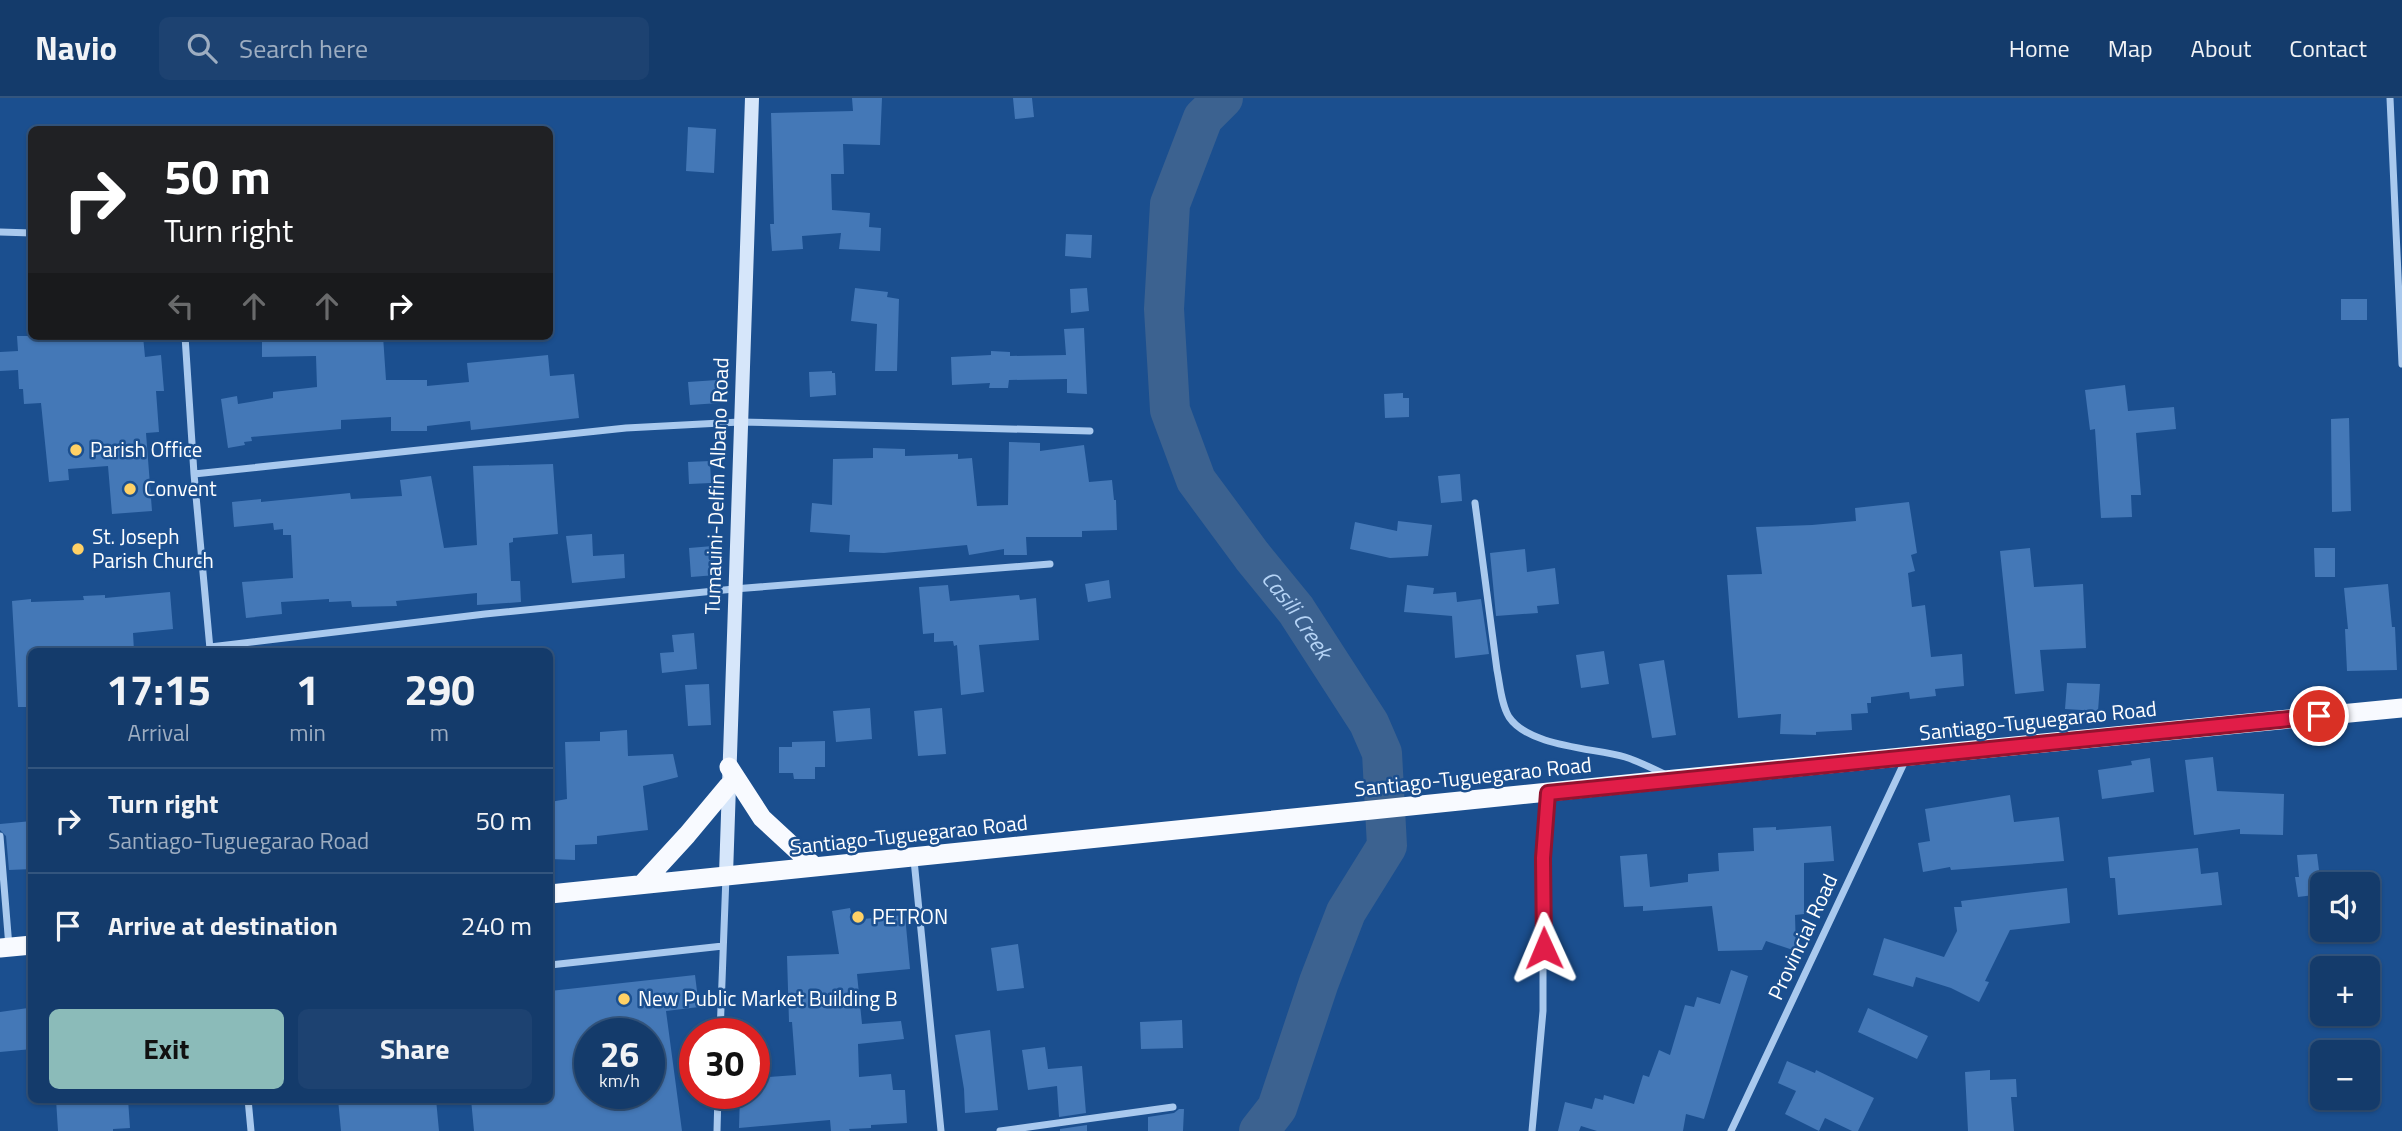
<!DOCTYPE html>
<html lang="en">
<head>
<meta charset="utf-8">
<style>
  :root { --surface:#143b6b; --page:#1d4271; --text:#f1f3f6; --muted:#9dadc1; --line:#33557e; --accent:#8bbbb9 }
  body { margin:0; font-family:"Titillium Web",sans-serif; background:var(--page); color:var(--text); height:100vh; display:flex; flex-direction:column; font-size:26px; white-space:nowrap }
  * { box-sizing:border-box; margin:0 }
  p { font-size:23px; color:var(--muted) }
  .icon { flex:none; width:38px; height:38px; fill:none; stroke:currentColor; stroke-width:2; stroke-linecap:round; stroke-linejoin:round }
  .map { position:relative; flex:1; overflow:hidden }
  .drawer { position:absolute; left:28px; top:550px; width:525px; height:455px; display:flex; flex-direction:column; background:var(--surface); border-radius:10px; box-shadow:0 2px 5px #0004,0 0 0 2px var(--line) }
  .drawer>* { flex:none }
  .banner { position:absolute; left:28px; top:28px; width:525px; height:214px; border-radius:10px; box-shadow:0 2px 5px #0004,0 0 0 2px var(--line); background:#202124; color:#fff; overflow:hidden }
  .tools { position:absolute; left:2310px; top:774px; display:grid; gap:14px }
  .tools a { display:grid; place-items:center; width:70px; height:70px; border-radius:10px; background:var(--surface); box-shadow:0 2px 5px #0004,0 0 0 2px var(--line); font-size:35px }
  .speed { position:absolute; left:574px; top:920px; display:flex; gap:14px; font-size:35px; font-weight:700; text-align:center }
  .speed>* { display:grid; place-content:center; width:91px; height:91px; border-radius:50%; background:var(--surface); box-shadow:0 2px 5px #0004,0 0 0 2px var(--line); line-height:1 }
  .speed small { font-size:18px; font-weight:400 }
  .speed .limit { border:10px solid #d22; background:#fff; color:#111 }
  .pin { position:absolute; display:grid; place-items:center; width:60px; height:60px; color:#fff; margin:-30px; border:4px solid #fff; border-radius:50%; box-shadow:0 2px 7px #0007 }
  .me { position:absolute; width:77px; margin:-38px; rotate:359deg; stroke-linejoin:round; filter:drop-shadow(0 0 5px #0008) }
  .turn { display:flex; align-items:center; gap:24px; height:147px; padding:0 21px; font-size:32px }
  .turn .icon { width:91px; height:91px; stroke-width:2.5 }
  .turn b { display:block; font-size:49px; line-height:60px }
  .lanes { display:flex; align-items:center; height:66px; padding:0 21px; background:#0003; justify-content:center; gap:35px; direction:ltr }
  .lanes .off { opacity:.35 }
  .eta { display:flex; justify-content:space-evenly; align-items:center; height:119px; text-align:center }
  .eta b { font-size:42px; font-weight:700; line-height:49px }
  .action { display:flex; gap:14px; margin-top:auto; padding:14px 21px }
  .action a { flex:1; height:80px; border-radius:10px; background:var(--accent); color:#111; font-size:28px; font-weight:700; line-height:80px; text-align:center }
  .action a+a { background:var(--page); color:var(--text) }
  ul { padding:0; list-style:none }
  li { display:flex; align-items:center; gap:21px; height:105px; padding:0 21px; border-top:2px solid var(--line) }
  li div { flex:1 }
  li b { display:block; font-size:26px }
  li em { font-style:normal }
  header { display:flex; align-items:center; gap:42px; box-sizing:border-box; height:98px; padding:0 35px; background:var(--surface); border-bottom:2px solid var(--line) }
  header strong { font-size:33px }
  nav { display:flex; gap:38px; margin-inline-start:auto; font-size:24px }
  .search { width:490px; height:63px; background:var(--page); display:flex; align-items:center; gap:18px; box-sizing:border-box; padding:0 24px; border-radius:10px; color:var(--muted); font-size:26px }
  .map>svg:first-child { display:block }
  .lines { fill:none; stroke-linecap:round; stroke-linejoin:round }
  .river { stroke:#3c6290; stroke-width:40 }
  .building { fill:#4478b7; fill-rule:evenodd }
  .minor { stroke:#a9c9ee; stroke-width:7 }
  .secondary { stroke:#d6e6fa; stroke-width:14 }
  .trunk { stroke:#f8faff; stroke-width:19 }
  .route-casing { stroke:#92132f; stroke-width:18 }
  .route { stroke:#e11d48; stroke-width:12 }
  .poi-dot { fill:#ffd166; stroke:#1b4f8f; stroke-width:2.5 }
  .labels { text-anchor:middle; stroke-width:5; stroke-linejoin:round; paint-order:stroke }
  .poi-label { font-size:21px; fill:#fff; stroke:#1b4f8f; text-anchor:start }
  .street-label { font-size:21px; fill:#fff; stroke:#1b4f8f }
  .water-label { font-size:23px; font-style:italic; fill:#b5d3f5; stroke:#1b4f8f }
</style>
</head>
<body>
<header>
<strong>Navio</strong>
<div class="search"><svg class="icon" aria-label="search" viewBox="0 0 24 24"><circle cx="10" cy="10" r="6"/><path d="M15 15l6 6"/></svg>Search here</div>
<nav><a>Home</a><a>Map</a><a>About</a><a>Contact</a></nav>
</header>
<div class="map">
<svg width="2402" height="1033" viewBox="0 0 2402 1033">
  <rect width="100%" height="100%" fill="#1b4f8f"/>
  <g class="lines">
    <!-- river -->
    <path class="river" id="s1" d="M 1223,0 L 1203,20 L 1170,106 L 1164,211 L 1170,312 L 1196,382 L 1252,458 L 1296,512 L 1369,625 L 1382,655 L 1387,748 L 1346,814 L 1319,884 L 1277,1010 L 1259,1033"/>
  </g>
  <!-- building -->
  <path class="building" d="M 852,0 L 882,0 L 880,47 L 843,46 L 844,76 L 831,76 L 832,112 L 870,115 L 869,129 L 881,130 L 880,153 L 839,151 L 841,135 L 802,138 L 803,151 L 772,153 L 770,126 L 774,126 L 771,15 L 853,13 Z
    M 1013,0 L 1032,0 L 1034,19 L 1015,21 Z
    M 688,29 L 716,31 L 714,75 L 686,73 Z
    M 1066,136 L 1092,137 L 1091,160 L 1065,158 Z
    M 855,190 L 888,194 L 887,199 L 899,201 L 897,273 L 875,273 L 877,226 L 851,223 Z
    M 1087,190 L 1089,213 L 1071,215 L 1070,191 Z
    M 2341,201 L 2367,201 L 2367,222 L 2341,222 Z
    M 1084,230 L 1087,296 L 1067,295 L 1067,281 L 1009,282 L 1008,290 L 989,290 L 990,285 L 952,287 L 951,259 L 991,257 L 991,253 L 1010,254 L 1010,258 L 1066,257 L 1064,231 Z
    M 17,238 L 143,238 L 145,259 L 161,257 L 164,293 L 156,293 L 159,334 L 146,335 L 152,413 L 112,416 L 108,368 L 68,371 L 69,382 L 49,384 L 41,305 L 24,306 L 23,291 L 19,291 L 18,272 L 0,273 L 0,254 L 18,253 Z
    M 262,238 L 383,238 L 386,282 L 427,282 L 427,288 L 469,284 L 467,265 L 548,257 L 550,278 L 574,276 L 579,320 L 471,332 L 470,323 L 427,328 L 427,333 L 391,333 L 391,319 L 341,322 L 341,331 L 251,339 L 252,343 L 244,344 L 245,347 L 228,350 L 221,301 L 237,298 L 238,306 L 273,300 L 273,294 L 317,289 L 316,258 L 262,259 Z
    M 832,273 L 832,275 L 835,275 L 836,297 L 810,299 L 809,274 Z
    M 717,282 L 719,305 L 690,307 L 688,284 Z
    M 2125,287 L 2128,313 L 2174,309 L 2176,331 L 2136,335 L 2141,397 L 2131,397 L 2132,419 L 2101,420 L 2095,331 L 2090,332 L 2085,292 Z
    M 1403,295 L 1403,300 L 1409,300 L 1409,319 L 1385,320 L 1384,296 Z
    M 2349,320 L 2351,413 L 2332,414 L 2331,321 Z
    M 1009,344 L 1040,345 L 1040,353 L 1084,347 L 1089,384 L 1112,382 L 1114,402 L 1116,402 L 1117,432 L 1082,433 L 1082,439 L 1026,439 L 1027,457 L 1004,457 L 1004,451 L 969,457 L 967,447 L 884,455 L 849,454 L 850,437 L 810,434 L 812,405 L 832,407 L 833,361 L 873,360 L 873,350 L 905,351 L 905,358 L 958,356 L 958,361 L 972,360 L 977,408 L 1008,407 Z
    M 710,363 L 711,385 L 689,386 L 688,364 Z
    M 553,366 L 558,436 L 513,440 L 513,444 L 509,445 L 511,483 L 520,483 L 521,504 L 477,507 L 477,495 L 396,503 L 397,508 L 352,509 L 351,503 L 329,504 L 329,501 L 281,504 L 282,516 L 246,520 L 242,484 L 293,480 L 291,437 L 283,437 L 283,431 L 274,432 L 273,425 L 234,429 L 232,404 L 261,401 L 261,404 L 350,395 L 351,401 L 402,398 L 400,382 L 431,378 L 444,450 L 477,447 L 473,368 Z
    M 1460,376 L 1462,403 L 1441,405 L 1438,378 Z
    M 1909,404 L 1917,455 L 1911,457 L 1915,473 L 1908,475 L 1912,509 L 1925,507 L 1931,559 L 1962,556 L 1964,588 L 1935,591 L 1936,598 L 1910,601 L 1909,594 L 1871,599 L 1871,605 L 1867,605 L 1868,615 L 1851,616 L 1852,632 L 1816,634 L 1816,637 L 1780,636 L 1781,616 L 1738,620 L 1727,477 L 1762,476 L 1756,429 L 1812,427 L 1856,423 L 1855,410 Z
    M 1398,423 L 1432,427 L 1428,458 L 1390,460 L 1350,451 L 1355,424 L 1397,433 Z
    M 592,436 L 593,458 L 624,456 L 625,480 L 572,485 L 566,438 Z
    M 713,448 L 716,477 L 691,479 L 689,450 Z
    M 2030,450 L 2034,489 L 2083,486 L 2086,550 L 2040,552 L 2044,593 L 2015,596 L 2000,453 Z
    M 2314,450 L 2335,450 L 2335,479 L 2315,479 Z
    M 1525,451 L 1527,474 L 1555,470 L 1559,506 L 1537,508 L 1538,515 L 1496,518 L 1490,455 Z
    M 1109,482 L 1111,500 L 1088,504 L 1085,486 Z
    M 2388,486 L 2392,529 L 2395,529 L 2397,572 L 2347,573 L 2345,531 L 2348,531 L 2344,490 Z
    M 948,487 L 950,503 L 1019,497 L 1020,502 L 1036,500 L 1039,542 L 979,547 L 984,594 L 961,597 L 957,547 L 954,548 L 953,543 L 934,544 L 934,535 L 923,536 L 919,489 Z
    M 1407,487 L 1434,490 L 1433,496 L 1456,494 L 1457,504 L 1481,501 L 1489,556 L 1455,560 L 1452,518 L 1404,514 Z
    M 170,494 L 173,531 L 133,535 L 134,553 L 32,553 L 32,609 L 18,609 L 12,503 L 31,501 L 31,504 L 84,502 L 83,498 L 105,497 L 105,500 Z
    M 694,535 L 697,571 L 662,575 L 660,555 L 674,554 L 672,537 Z
    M 1604,553 L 1609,586 L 1581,590 L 1576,557 Z
    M 1664,562 L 1676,637 L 1652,640 L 1639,566 Z
    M 2067,585 L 2100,586 L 2098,613 L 2065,611 Z
    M 709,586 L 711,627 L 688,628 L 685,587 Z
    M 870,610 L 872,641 L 836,644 L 833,613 Z
    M 942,610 L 946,656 L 918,658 L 914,613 Z
    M 627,632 L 628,658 L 673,656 L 678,679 L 643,688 L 648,732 L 597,738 L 597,746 L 575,747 L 575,762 L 550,761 L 550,704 L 567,701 L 565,644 L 600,643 L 600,634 Z
    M 825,643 L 825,669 L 815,669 L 815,681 L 794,681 L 793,675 L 779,675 L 779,649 L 792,649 L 792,644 Z
    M 2213,659 L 2217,693 L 2284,696 L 2283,737 L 2240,736 L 2240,731 L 2194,737 L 2185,662 Z
    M 2150,660 L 2154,694 L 2102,701 L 2098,672 L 2132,667 L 2131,663 Z
    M 2010,697 L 2014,724 L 2059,719 L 2064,763 L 1951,772 L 1950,769 L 1923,774 L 1918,745 L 1930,743 L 1925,711 Z
    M 32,723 L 32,771 L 9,772 L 6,738 L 0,732 L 0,726 Z
    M 1831,728 L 1834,763 L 1804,765 L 1804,816 L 1795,817 L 1796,853 L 1766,843 L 1762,852 L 1718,853 L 1712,808 L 1643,813 L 1643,808 L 1624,809 L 1620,758 L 1647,756 L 1650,789 L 1688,784 L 1688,776 L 1719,773 L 1718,755 L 1754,753 L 1753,730 L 1776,729 L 1776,732 Z
    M 2198,750 L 2201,776 L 2218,774 L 2222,807 L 2118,817 L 2115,780 L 2110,780 L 2108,759 Z
    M 2317,756 L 2322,796 L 2298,799 L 2295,779 L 2299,779 L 2297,757 Z
    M 2067,790 L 2070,825 L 2010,832 L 1985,883 L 1989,884 L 1979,904 L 1951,890 L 1916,879 L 1913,889 L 1873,877 L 1884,840 L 1944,859 L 1957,833 L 1954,809 L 1962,809 L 1961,803 Z
    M 850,810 L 853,822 L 905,817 L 910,871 L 857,876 L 862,926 L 901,923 L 904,941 L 858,946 L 859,979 L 891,976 L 893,992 L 905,992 L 907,1025 L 871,1027 L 871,1030 L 849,1031 L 850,1033 L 831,1033 L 830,1022 L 739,1030 L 740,996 L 754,996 L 754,980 L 796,977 L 792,924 L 789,924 L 787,858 L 839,856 L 832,813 Z
    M 1018,846 L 1024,890 L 997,893 L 991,850 Z
    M 1731,872 L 1748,878 L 1704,1021 L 1686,1016 L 1683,1033 L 1597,1033 L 1581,1028 L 1579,1033 L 1558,1033 L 1565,1004 L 1592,1011 L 1595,1000 L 1603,1002 L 1604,997 L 1634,1006 L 1643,977 L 1649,979 L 1659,952 L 1670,957 L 1685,907 L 1694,909 L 1697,899 L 1720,906 Z
    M 695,877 L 699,909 L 666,913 L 682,1033 L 474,1033 L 471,1001 L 550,1001 L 550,893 ZM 590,936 L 649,936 L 649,996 L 590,996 Z
    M 28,910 L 32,951 L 0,954 L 0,914 Z
    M 1868,910 L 1928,938 L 1917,961 L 1858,934 Z
    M 1182,922 L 1183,950 L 1141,951 L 1140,924 Z
    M 990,932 L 998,1012 L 965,1015 L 964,991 L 955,937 Z
    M 1045,949 L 1048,971 L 1082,968 L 1086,1015 L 1059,1019 L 1057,988 L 1028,992 L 1022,952 Z
    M 1787,963 L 1815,975 L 1816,972 L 1874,1000 L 1858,1033 L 1852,1033 L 1825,1020 L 1819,1033 L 1785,1016 L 1796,993 L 1778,985 Z
    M 1990,972 L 1990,982 L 2016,981 L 2017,999 L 2011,999 L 2014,1033 L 1968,1033 L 1965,974 Z
    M 56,1001 L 128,1001 L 130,1030 L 113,1031 L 113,1033 L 58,1033 Z
    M 338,1001 L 436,1001 L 439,1033 L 341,1033 Z
    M 1179,1011 L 1184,1011 L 1183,1033 L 1148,1033 L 1148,1019 L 1174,1015 Z
    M 1087,1027 L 1087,1033 L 1060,1033 L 1060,1031 Z"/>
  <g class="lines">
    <!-- minor -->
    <path class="minor" d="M 2390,0 L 2402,266
      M 0,134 L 32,135
      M 185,238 L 194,376 L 210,551
      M 194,376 L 626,330 L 740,324 L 1090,333
      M 1475,405 L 1497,572 C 1500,586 1501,606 1509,619 C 1529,649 1594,650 1625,659 C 1638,663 1652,670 1664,676
      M 210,549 L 485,516 L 734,491 L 1050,466
      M 0,738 L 9,849
      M 914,762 L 941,1033
      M 550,867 L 723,848
      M 720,936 L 726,778
      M 248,1001 L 251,1033
      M 717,1033 L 718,996
      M 1000,1033 L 1173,1009
      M 1532,1033 L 1543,913 L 1543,760 L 1548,695
      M 1731,1033 L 1905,663"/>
    <!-- secondary -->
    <path class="secondary" d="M 726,777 L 752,0"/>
    <!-- trunk -->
    <path class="trunk" d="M 729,669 L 762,720 L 815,769
      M 642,786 L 687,737 L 728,688
      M 550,796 L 1675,681 L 2402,610
      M 0,850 L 32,847"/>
  </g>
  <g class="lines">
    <defs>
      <path id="route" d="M 1544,850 L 1543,760 L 1548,695 L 2319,618"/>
    </defs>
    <!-- route casing -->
    <use href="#route" class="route-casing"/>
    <!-- route -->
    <use href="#route" class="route"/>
  </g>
  <!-- markers -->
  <g class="poi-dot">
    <circle cx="76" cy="352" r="7"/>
    <circle cx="130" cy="391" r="7"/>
    <circle cx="78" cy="451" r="7"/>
    <circle cx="858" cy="819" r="7"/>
    <circle cx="624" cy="901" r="7"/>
  </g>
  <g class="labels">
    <!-- poi labels -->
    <g class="poi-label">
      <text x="90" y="359">Parish Office</text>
      <text x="144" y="398">Convent</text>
      <text x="92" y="446">St. Joseph<tspan x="92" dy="24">Parish Church</tspan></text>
      <text x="872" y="826">PETRON</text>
      <text x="638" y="908">New Public Market Building B</text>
    </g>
    <!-- street labels -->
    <g class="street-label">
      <text transform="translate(717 388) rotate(-88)" y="7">Tumauini-Delfin Albano Road</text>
      <text transform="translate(2038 623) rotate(-6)" y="7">Santiago-Tuguegarao Road</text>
      <text transform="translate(1473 679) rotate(-6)" y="7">Santiago-Tuguegarao Road</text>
      <text transform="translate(909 737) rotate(-6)" y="7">Santiago-Tuguegarao Road</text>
      <text transform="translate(1803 839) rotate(-65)" y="7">Provincial Road</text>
    </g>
    <!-- water labels -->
    <g class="water-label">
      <text dy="8" stroke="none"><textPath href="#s1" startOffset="570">Casili Creek</textPath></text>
    </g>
  </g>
</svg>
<div class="tools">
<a><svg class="icon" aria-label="sound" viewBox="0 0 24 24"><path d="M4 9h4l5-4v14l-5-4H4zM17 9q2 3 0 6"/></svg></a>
<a>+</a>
<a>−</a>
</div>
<div class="speed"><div>26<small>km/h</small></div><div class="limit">30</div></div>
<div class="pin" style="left:2319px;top:618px;background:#d93025"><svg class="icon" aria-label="arrive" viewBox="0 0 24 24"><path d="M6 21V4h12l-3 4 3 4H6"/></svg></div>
<svg class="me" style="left:1544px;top:850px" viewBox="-20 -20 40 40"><path d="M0-17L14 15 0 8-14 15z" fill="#e11d48" stroke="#fff" stroke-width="4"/></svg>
<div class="banner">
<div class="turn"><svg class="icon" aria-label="right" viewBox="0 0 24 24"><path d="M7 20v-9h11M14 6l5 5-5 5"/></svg><div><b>50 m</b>Turn right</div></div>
<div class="lanes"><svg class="icon off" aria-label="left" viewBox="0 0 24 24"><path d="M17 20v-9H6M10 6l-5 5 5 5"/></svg><svg class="icon off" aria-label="ahead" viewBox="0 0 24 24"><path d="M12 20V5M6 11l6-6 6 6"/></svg><svg class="icon off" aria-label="ahead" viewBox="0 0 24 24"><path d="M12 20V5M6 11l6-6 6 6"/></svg><svg class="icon" aria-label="right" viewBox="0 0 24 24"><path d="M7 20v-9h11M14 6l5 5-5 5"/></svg></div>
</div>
<section class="drawer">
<div class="eta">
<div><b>17:15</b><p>Arrival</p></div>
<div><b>1</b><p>min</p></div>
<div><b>290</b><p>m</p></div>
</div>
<ul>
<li><svg class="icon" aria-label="right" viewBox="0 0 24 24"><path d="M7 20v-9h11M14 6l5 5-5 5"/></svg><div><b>Turn right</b><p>Santiago-Tuguegarao Road</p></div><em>50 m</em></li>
<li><svg class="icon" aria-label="arrive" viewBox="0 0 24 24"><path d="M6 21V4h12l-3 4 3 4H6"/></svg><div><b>Arrive at destination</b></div><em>240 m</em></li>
</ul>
<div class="action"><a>Exit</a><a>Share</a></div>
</section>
</div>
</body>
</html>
